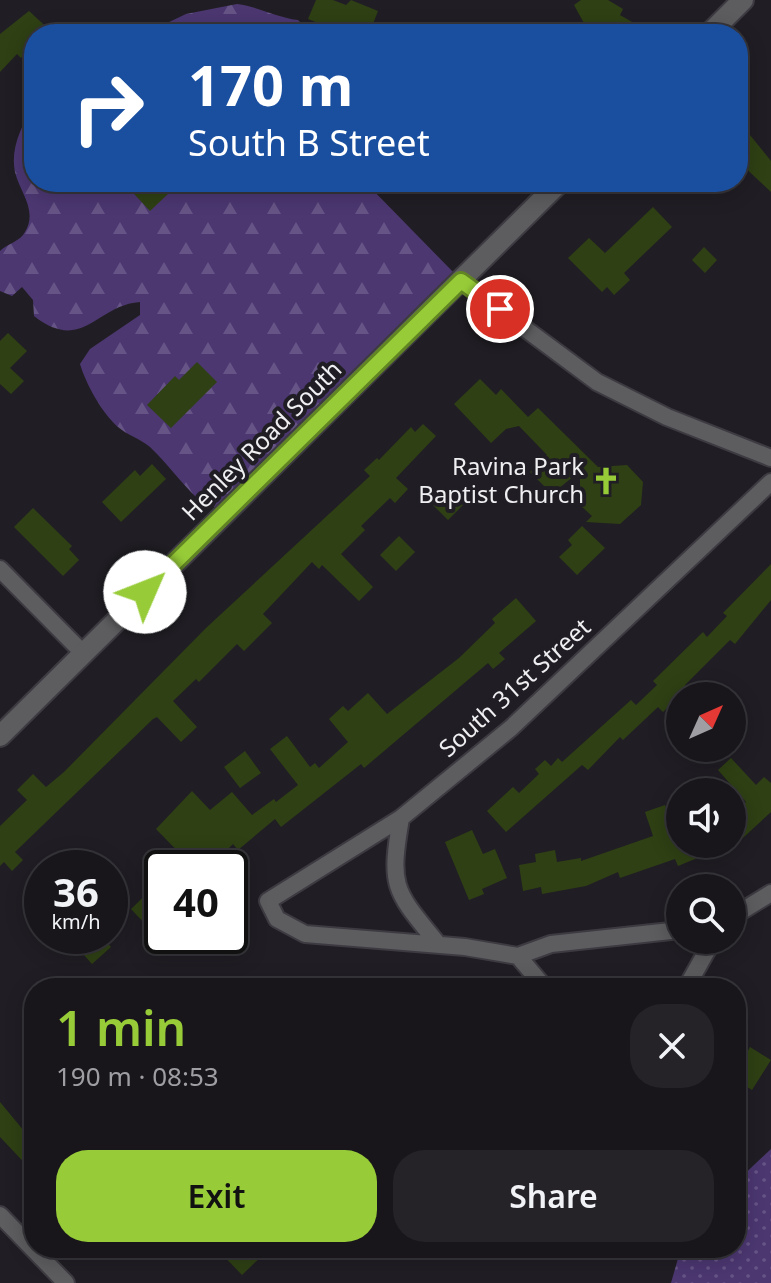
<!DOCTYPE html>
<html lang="en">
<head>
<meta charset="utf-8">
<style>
  :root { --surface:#18161b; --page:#252328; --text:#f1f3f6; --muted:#9f9fa3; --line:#36353a; --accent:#97cc38 }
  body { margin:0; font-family:"Noto Sans",sans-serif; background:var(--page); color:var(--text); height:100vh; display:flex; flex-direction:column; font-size:30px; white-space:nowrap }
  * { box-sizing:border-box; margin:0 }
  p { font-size:26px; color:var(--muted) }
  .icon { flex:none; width:44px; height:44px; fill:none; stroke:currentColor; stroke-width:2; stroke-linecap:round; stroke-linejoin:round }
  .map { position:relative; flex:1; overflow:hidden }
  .drawer { position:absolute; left:24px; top:978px; width:722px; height:280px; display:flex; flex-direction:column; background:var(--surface); border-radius:32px; box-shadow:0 4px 20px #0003,0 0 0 2px var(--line) }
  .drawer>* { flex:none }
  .hud { position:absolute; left:24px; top:24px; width:724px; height:168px; border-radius:32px; box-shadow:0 4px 20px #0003,0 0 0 2px var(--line); background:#1a4fa0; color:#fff; overflow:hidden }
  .needle { width:52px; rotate:45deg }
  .tools { position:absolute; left:666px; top:682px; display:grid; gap:16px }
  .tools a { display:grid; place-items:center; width:80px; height:80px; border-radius:50%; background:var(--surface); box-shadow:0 4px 20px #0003,0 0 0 2px var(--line); font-size:40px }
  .speed { position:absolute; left:24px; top:850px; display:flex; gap:16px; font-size:40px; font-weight:700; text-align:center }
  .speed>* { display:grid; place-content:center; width:104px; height:104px; border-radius:50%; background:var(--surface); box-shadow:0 4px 20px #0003,0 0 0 2px var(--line); line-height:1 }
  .speed small { font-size:20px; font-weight:400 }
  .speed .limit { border:4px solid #111; border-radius:12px; background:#fff; color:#111 }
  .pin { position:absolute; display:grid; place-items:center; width:68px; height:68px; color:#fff; margin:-34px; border:4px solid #fff; border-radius:50%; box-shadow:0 2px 8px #0007 }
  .me { position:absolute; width:88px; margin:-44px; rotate:46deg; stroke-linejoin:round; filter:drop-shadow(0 0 6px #0008) }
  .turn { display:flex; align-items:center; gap:28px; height:168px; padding:0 32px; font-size:36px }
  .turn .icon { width:104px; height:104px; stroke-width:2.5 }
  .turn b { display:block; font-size:56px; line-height:68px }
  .round { display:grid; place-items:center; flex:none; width:84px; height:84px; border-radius:32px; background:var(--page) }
  .overview { display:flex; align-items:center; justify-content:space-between; height:136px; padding:0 32px }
  h1 { font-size:48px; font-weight:600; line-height:60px; color:var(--accent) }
  .primary-button { display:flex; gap:16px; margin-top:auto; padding:16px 32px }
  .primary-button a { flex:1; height:92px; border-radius:32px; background:var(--accent); color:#111; font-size:32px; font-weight:600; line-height:92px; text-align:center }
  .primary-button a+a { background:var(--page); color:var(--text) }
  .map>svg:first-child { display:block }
  .grass { fill:url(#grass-dots) }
  .forest { fill:url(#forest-firs) }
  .building { fill:#2f4014 }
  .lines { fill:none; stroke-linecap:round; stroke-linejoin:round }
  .minor-casing { stroke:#3d3b41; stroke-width:20 }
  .tertiary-casing { stroke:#3d3b41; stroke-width:24 }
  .minor { stroke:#5d5d60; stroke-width:16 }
  .tertiary { stroke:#5d5d60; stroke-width:20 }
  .route-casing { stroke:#628524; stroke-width:20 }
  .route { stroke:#97cc38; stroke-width:14 }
  .labels { text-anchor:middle; stroke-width:8; stroke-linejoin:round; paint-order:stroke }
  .street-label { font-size:24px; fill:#efeef1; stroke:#201e24 }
  .poi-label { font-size:24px; fill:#efeef1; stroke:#201e24; text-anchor:end }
</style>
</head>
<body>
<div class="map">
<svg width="771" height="1283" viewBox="0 0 771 1283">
  <defs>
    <pattern id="grass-dots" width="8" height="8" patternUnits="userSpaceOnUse" patternTransform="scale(2)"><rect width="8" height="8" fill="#4c3771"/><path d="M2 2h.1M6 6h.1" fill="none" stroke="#665486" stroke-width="1.8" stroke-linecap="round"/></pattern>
    <pattern id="forest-firs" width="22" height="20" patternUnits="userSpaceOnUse" patternTransform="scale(2)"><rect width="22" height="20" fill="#4c3771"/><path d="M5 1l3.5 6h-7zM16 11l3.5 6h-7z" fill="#665486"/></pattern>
  </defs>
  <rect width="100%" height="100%" fill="#201e24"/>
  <!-- grass -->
  <path class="grass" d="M 771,1149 L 771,1283 L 671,1283 L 681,1248 L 736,1248 L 736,1182 Z"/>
  <!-- forest -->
  <path class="forest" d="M 237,4 C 260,7 275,17 298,20 L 312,34 L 144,34 L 186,14 Z
    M 34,106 L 34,182 L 365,182 L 454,273 L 215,507 L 206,506 C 185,489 170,466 150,447 C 141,439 127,435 118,427 C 102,413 86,384 80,364 L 90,349 L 140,315 L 140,302 C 96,305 83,354 34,316 L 33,300 L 22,287 L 12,296 L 0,291 L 0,251 C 7,244 21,241 25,232 C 38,210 20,193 15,172 C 10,149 22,124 34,106 Z"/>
  <!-- building -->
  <path class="building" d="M 316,0 L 333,0 L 346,5 L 351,0 L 378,11 L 369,34 L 346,34 L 308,19 Z
    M 581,0 L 608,0 L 623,9 L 620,15 L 653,34 L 580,34 L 585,25 L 574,5 Z
    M 29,11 L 54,34 L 34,34 L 34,44 L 21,58 L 17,54 L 0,72 L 0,34 Z
    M 750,135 L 771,161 L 771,192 L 738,161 L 738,147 Z
    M 123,182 L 159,182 L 169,193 L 150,211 Z
    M 653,207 L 672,227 L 624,273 L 630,280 L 614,295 L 607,287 L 602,292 L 568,258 L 589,238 L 605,253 Z
    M 704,247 L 717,260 L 705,273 L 692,260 Z
    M 8,333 L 27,351 L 10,368 L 24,381 L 11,394 L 0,384 L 0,341 Z
    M 197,362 L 217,382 L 171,428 L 147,405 L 175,376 L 179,380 Z
    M 480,379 L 496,395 L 501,389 L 528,417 L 538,408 L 598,467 L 627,465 L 643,482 L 641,505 L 620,524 L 586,522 L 592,516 L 580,505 L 580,471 L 552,494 L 530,472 L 547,455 L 519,426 L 506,429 L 491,443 L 454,404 Z
    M 423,424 L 436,436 L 396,478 L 408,489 L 395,503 L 390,498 L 361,526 L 365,530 L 341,554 L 373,587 L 359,601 L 322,565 L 319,569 L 312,562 L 263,614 L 272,623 L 244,651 L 237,644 L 199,682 L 196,679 L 173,701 L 197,727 L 181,742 L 157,717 L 153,719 L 15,852 L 23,860 L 12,871 L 4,862 L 0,866 L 0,826 L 27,800 L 17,790 L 33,774 L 46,787 L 64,772 L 206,628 L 370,476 L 364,470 L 377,458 L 379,460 L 411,427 L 415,432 Z
    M 152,464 L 166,479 L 121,522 L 102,502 L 135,470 L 140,476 Z
    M 451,487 L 466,502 L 448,520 L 433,505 Z
    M 33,508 L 72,546 L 69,549 L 79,560 L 63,576 L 14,527 Z
    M 582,526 L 605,548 L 577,575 L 559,557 L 572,545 L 568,540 Z
    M 399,536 L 415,552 L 396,571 L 380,555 Z
    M 771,564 L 771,600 L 735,644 L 730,640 L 685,685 L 688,688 L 663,712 L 658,707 L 623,740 L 620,737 L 588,770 L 582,765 L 506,832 L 487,811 L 513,787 L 519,793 L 539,774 L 535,769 L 545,760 L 551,766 L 558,758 L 562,762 L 631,700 L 636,705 L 657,685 L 653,681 L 703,632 L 707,637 L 727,616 L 723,613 Z
    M 516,598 L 536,621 L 499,653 L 505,659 L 493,669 L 488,663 L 364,768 L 361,764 L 281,827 L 275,819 L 238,850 L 233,844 L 209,868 L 194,868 L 156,829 L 192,791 L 210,810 L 232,792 L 252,815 L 274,799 L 276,802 L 298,785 L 270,749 L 287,736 L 310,767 L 315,763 L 319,768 L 348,742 L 329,719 L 343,706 L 348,711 L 368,693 L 387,714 L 459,658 L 495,623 L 492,619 Z
    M 245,751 L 261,773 L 240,788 L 224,767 Z
    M 731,758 L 756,785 L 764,777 L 771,783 L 771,812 L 732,848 L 732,814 L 746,802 L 718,770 Z
    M 665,805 L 680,844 L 731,844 L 678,866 L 675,859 L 620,878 L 618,872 L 586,886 L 542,894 L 541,887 L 523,891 L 519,865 L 536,862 L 535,854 L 555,850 L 557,862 L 581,858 L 581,861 L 653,836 L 645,812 Z
    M 472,830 L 483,854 L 495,849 L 507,878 L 482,889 L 484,894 L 469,900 L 445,842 Z
    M 162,879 L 162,912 L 147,926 L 131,909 Z
    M 67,936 L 101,936 L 111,947 L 92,964 Z
    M 750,1047 L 771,1060 L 752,1090 L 736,1080 L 736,1072 Z
    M 0,1102 L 34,1143 L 34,1173 L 0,1137 Z
    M 216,1248 L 270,1248 L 242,1275 Z"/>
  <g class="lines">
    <defs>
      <path id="minor" d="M 461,281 L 597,382 L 667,417 L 771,458
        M 0,569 L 83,653
        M 401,818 C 389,888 394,890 438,944
        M 732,917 L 771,893
        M 680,930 L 551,944 L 518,956 L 465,947 L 305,934 L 277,919 L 268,901 L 401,818 L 511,728 L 771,482
        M 518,956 L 545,988
        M 686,988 L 713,940
        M 0,1215 L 66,1283"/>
      <path id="tertiary" d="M 709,34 L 743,0
        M 0,736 L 560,182"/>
    </defs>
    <!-- minor casing -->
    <use href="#minor" class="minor-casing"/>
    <!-- tertiary casing -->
    <use href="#tertiary" class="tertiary-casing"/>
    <!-- minor -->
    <use href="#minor" class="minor"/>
    <!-- tertiary -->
    <use href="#tertiary" class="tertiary"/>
  </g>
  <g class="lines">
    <defs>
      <path id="route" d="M 145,592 L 461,281 L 500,309"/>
    </defs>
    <!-- route casing -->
    <use href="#route" class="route-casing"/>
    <!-- route -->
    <use href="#route" class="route"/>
  </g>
  <!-- icons -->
  <defs>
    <symbol id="church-bare" viewBox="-9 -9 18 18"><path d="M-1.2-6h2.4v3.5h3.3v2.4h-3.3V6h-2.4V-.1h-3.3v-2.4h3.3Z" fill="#97cc38" stroke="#201e24" stroke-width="2.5" paint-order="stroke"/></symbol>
  </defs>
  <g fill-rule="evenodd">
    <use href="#church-bare" x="586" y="461" width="40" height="40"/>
  </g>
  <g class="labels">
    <!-- street labels -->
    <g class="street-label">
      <text transform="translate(262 441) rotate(-45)" y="8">Henley Road South</text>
      <text transform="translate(515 688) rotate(-42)" y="8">South 31st Street</text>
    </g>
    <!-- poi labels -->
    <g class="poi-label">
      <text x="584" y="475">Ravina Park<tspan x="584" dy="28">Baptist Church</tspan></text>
    </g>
  </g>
</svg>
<div class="tools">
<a><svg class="needle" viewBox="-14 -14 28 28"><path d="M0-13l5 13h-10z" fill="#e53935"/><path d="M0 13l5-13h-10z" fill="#9f9fa3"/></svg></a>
<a><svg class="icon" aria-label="sound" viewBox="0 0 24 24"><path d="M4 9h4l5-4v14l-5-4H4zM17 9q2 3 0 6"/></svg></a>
<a><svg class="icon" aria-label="search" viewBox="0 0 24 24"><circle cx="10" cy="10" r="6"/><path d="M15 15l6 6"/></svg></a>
</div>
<div class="speed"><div>36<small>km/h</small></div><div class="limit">40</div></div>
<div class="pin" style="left:500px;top:309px;background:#d93025"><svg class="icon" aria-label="arrive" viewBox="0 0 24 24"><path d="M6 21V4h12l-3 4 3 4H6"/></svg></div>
<svg class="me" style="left:145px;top:592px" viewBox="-20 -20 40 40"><circle r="19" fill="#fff"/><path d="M0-13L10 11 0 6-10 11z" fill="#97cc38"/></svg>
<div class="hud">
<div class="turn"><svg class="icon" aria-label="right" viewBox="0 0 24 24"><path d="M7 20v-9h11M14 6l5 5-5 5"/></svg><div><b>170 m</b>South B Street</div></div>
</div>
<section class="drawer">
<div class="overview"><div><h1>1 min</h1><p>190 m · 08:53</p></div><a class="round"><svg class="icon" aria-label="close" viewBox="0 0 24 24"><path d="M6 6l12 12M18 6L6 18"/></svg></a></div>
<div class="primary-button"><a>Exit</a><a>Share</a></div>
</section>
</div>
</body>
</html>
